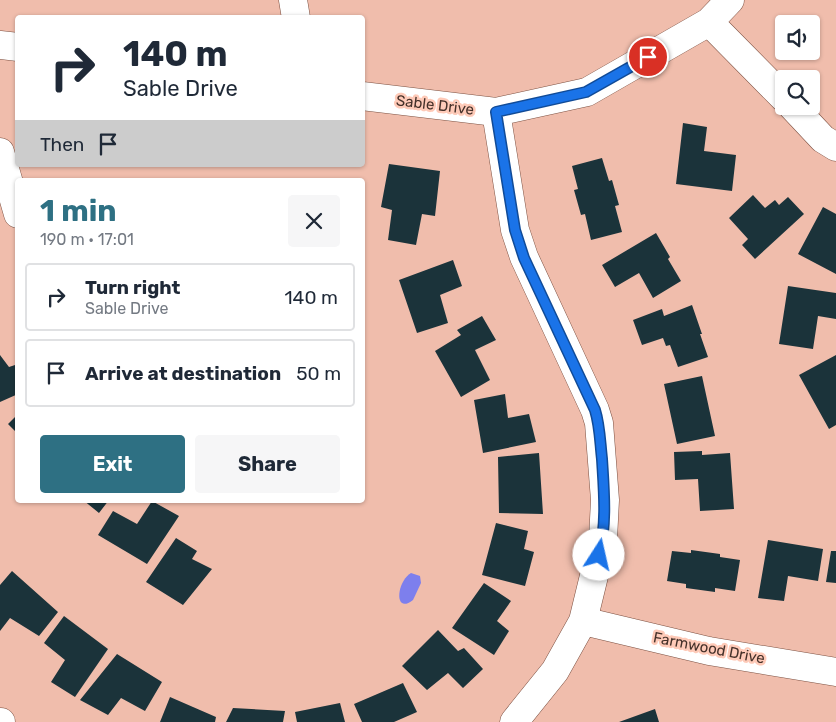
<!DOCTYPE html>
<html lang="en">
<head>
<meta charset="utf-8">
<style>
  :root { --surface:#fff; --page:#f6f6f7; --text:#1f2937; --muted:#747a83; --line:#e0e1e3; --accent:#2e7083 }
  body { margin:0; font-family:Rubik,sans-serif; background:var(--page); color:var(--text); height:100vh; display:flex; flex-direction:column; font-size:19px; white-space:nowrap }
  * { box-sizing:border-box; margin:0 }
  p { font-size:16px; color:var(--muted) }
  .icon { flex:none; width:28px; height:28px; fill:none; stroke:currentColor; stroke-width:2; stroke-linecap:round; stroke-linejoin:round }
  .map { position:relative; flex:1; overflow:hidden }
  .details { position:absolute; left:15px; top:178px; width:350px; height:325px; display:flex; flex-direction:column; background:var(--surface); border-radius:5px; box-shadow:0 1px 4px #0004 }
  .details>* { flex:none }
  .hud { position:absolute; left:15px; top:15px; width:350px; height:152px; border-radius:5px; box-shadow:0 1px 4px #0004; background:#fff; color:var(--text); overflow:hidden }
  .buttons { position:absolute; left:775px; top:15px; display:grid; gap:10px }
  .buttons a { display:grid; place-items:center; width:45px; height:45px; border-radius:5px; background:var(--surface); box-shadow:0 1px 4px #0004; font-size:25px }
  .pin { position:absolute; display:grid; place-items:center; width:42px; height:42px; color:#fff; margin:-21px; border:2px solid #fff; border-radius:50%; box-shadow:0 1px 5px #0007 }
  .me { position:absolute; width:55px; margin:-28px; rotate:10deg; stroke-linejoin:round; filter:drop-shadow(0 0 4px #0008) }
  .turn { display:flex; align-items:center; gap:18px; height:105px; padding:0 25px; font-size:22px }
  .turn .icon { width:65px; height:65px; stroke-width:2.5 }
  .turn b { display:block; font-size:35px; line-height:42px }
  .then { display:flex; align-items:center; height:48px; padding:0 25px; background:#0003; gap:10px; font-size:19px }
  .round { display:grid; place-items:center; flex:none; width:52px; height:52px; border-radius:5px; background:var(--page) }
  .overview { display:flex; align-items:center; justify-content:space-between; height:85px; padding:0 25px }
  h1 { font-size:30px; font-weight:700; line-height:38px; color:var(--accent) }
  .cta { display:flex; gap:10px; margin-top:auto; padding:10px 25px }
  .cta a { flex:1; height:58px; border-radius:5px; background:var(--accent); color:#fff; font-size:20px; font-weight:700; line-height:58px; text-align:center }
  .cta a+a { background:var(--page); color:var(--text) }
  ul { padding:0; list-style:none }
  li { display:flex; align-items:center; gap:15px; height:68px; margin:0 10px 8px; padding:0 15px; border:2px solid var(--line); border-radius:5px }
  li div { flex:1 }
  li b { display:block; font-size:19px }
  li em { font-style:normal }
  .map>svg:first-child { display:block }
  .water { fill:#7d7fed }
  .building { fill:#1b333a }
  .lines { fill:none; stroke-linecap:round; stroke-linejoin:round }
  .minor-casing { stroke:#7d5142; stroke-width:29 }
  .minor { stroke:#fff; stroke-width:28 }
  .route-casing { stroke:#114b97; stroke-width:12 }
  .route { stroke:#1a73e8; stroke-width:9 }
  .labels { text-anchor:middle; stroke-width:5; stroke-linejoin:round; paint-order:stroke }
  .street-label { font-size:15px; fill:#443029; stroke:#fecab8 }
</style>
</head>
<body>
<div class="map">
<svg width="836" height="722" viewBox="0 0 836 722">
  <rect width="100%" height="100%" fill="#f0bdac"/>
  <!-- water -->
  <path class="water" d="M 411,573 L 420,576 L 421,583 L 413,600 C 394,615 396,582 411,573 Z"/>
  <!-- building -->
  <path class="building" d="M 683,123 L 707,127 L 704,151 L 736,155 L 732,191 L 676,184 Z
    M 602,158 L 609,181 L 612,180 L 619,205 L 615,206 L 622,232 L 591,240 L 585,214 L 581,215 L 574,190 L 578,189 L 572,166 Z
    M 389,164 L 440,171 L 435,216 L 422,214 L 416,245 L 388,240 L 392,210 L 381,207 Z
    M 753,195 L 765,208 L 775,200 L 779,205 L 788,197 L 804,214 L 755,259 L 742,245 L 748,239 L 729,218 Z
    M 823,207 L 836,214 L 836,274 L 798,254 Z
    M 656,233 L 670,257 L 668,259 L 681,281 L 653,298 L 639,273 L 615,287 L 602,265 Z
    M 453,260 L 462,286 L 440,295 L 448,323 L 417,333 L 399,280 Z
    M 788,286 L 836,293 L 836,319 L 818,316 L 813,349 L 779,344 Z
    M 692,305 L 702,334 L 700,334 L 708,357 L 678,367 L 670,345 L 666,346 L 663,338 L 642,345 L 633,320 L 662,309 L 664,316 Z
    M 482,316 L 496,340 L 475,350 L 490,380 L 461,397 L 435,351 L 461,335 L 457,330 Z
    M 0,355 L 9,367 L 18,364 L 18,394 L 0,402 Z
    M 836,355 L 836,425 L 829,429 L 799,375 Z
    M 702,376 L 715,436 L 677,444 L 664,384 Z
    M 505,394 L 508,418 L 529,414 L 536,442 L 483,453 L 474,400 Z
    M 18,414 L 18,434 L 8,424 Z
    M 702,451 L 702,455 L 730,453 L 734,509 L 700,511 L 698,479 L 675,480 L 674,452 Z
    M 539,453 L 543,514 L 499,513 L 498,457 Z
    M 83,500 L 109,500 L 99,513 Z
    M 152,501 L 179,516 L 147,564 L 98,535 L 113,511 L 137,524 Z
    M 496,523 L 528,531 L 524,549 L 534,552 L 525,586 L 482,575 Z
    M 176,538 L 197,551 L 192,559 L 212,569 L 183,605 L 146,582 Z
    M 768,540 L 823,549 L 818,581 L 788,576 L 784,601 L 758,598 Z
    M 691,550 L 720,554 L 720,557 L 740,560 L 735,591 L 715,588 L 715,592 L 686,588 L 686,584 L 667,581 L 672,551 L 691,553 Z
    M 831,551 L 836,551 L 836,583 L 826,582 Z
    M 12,571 L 58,612 L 39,636 L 10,618 L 0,631 L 0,585 Z
    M 484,583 L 511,601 L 497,621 L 509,631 L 494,655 L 452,628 Z
    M 64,616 L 108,649 L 75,697 L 51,682 L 65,660 L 44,643 Z
    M 438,630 L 458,651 L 464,648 L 483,669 L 463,688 L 448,673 L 427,690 L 402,666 Z
    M 117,654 L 162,682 L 145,711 L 121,698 L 108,715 L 80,700 Z
    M 403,683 L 417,712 L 394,722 L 362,722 L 354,704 Z
    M 170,697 L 216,717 L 215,722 L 160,722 Z
    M 340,703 L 345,722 L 297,722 L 295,712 Z
    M 233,708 L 285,711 L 283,722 L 226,722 Z
    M 655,709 L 659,722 L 619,722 Z"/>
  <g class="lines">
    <defs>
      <path id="minor" d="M 293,0 L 296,18
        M 709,22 L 784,98
        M 0,45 L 18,47
        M 362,96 L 496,112 L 587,92 L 709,22 L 730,0
        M 792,106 L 823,139 L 836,147
        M 496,112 L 515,230 L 524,257 L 595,410 L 599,423 L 605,500 L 603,539 L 583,621 L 555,671 L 514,722
        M 0,152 L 18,214
        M 583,621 L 709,651 L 836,672
        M 0,722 L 1,722"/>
    </defs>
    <!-- minor casing -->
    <use href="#minor" class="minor-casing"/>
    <!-- minor -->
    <use href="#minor" class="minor"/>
  </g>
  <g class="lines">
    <defs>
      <path id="route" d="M 599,555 C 607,523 604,492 602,459 C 600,442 600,426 595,410 L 524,258 L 515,230 L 496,112 L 586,92 L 648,57"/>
    </defs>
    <!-- route casing -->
    <use href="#route" class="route-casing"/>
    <!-- route -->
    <use href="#route" class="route"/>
  </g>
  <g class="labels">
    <!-- street labels -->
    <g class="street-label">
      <text transform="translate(435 105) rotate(7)" y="5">Sable Drive</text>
      <text transform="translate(709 648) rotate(11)" y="5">Farmwood Drive</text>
    </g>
  </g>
</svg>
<div class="buttons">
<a><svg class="icon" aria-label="sound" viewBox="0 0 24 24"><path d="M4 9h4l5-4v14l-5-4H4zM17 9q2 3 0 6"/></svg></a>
<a><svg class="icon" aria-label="search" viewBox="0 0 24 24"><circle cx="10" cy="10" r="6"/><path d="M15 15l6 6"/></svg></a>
</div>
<div class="pin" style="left:648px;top:57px;background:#d93025"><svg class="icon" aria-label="arrive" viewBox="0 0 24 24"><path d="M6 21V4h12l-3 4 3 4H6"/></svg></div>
<svg class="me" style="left:599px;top:555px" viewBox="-20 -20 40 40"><circle r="19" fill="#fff"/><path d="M0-13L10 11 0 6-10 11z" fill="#1a73e8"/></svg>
<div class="hud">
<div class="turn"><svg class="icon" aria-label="right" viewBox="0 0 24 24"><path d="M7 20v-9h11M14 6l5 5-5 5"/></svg><div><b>140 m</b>Sable Drive</div></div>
<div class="then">Then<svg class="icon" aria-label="arrive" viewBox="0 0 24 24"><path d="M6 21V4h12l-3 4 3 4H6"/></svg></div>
</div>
<section class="details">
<div class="overview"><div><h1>1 min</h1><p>190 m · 17:01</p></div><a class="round"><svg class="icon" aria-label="close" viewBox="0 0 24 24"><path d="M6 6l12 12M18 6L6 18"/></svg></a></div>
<ul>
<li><svg class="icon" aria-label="right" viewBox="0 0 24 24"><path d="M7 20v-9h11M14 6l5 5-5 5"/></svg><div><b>Turn right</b><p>Sable Drive</p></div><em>140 m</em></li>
<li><svg class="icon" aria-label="arrive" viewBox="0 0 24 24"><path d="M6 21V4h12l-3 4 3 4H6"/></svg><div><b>Arrive at destination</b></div><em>50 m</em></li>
</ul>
<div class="cta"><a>Exit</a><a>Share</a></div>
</section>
</div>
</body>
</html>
